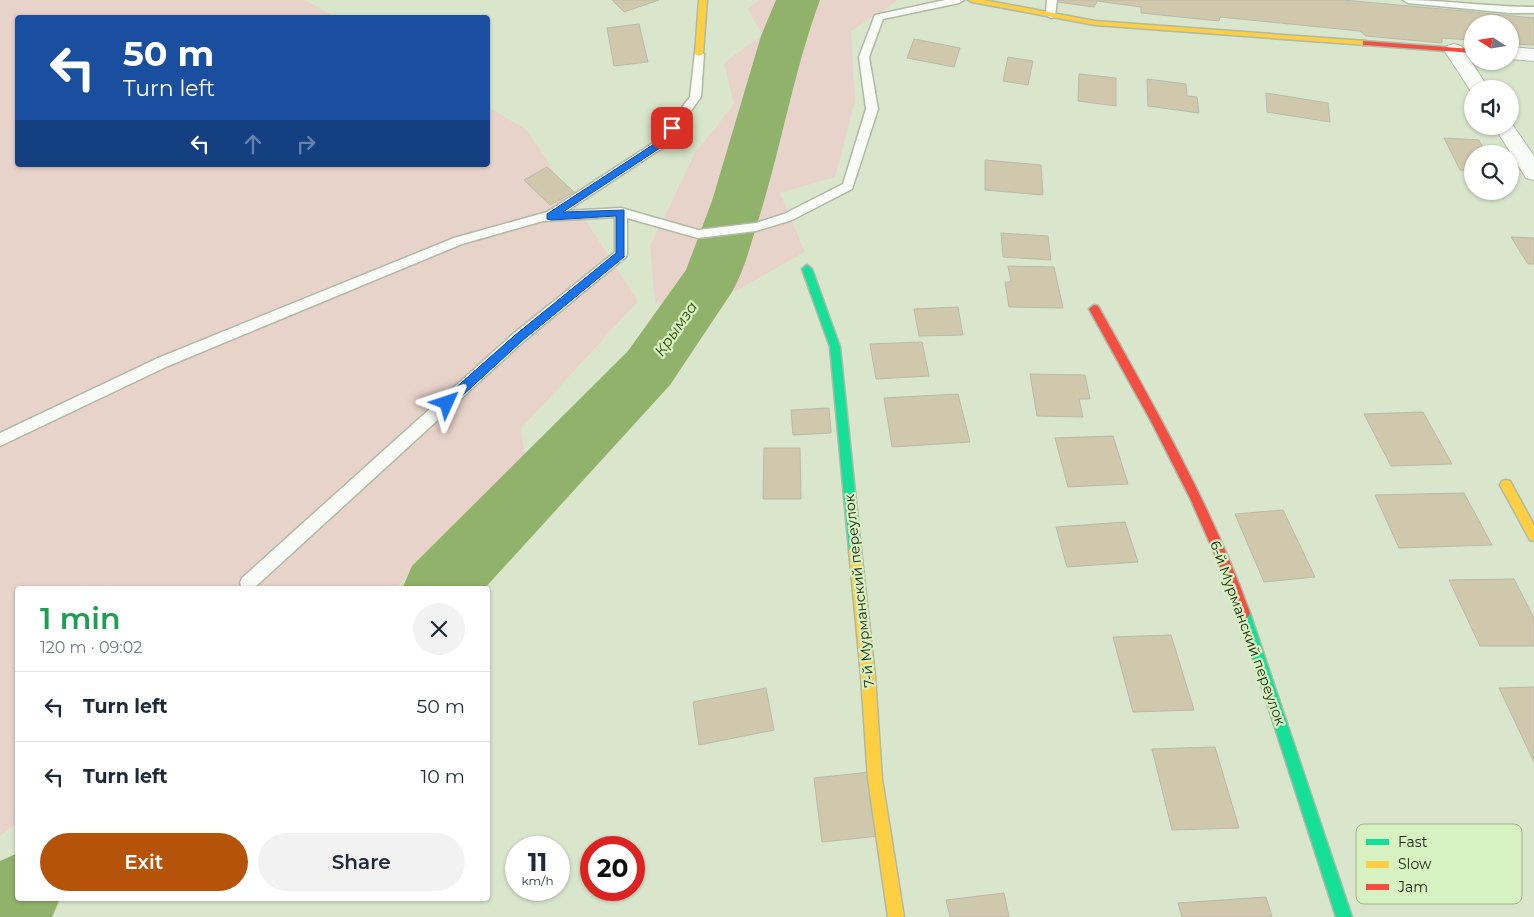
<!DOCTYPE html>
<html lang="en">
<head>
<meta charset="utf-8">
<style>
  :root { --surface:#fff; --page:#f2f2f3; --text:#1f2937; --muted:#747a83; --line:#e0e1e3; --accent:#b45309 }
  body { margin:0; font-family:Montserrat,sans-serif; background:var(--page); color:var(--text); height:100vh; display:flex; flex-direction:column; font-size:19px; white-space:nowrap }
  * { box-sizing:border-box; margin:0 }
  p { font-size:16px; color:var(--muted) }
  .icon { flex:none; width:28px; height:28px; fill:none; stroke:currentColor; stroke-width:2; stroke-linecap:round; stroke-linejoin:round }
  .map { position:relative; flex:1; overflow:hidden }
  .panel { position:absolute; left:15px; top:586px; width:475px; height:315px; display:flex; flex-direction:column; background:var(--surface); border-radius:5px; box-shadow:0 1px 4px #0004 }
  .panel>* { flex:none }
  .guide { position:absolute; left:15px; top:15px; width:475px; height:152px; border-radius:5px; box-shadow:0 1px 4px #0004; background:#1a4fa0; color:#fff; overflow:hidden }
  .needle { width:32px; rotate:282deg }
  .controls { position:absolute; left:1464px; top:15px; display:grid; gap:10px }
  .controls a { display:grid; place-items:center; width:55px; height:55px; border-radius:50%; background:var(--surface); box-shadow:0 1px 4px #0004; font-size:25px }
  .speed { position:absolute; left:505px; top:836px; display:flex; gap:10px; font-size:25px; font-weight:700; text-align:center }
  .speed>* { display:grid; place-content:center; width:65px; height:65px; border-radius:50%; background:var(--surface); box-shadow:0 1px 4px #0004; line-height:1 }
  .speed small { font-size:12px; font-weight:400 }
  .speed .limit { border:8px solid #d22; background:#fff; color:#111 }
  .pin { position:absolute; display:grid; place-items:center; width:42px; height:42px; color:#fff; margin:-21px; border-radius:10px; box-shadow:0 2px 8px #0006 }
  .me { position:absolute; width:55px; margin:-28px; rotate:48deg; stroke-linejoin:round; filter:drop-shadow(0 0 4px #0008) }
  .turn { display:flex; align-items:center; gap:18px; height:105px; padding:0 25px; font-size:22px }
  .turn .icon { width:65px; height:65px; stroke-width:2.5 }
  .turn b { display:block; font-size:35px; line-height:42px }
  .lanes { display:flex; align-items:center; height:48px; padding:0 25px; background:#0003; justify-content:center; gap:25px; direction:ltr }
  .lanes .off { opacity:.35 }
  .round { display:grid; place-items:center; flex:none; width:52px; height:52px; border-radius:26px; background:var(--page) }
  .headline { display:flex; align-items:center; justify-content:space-between; height:85px; padding:0 25px }
  h1 { font-size:30px; font-weight:600; line-height:38px; color:#1e9e55 }
  .primary-button { display:flex; gap:10px; margin-top:auto; padding:10px 25px }
  .primary-button a { flex:1; height:58px; border-radius:30px; background:var(--accent); color:#fff; font-size:20px; font-weight:600; line-height:58px; text-align:center }
  .primary-button a+a { background:var(--page); color:var(--text) }
  ul { padding:0; list-style:none }
  li { display:flex; align-items:center; gap:15px; height:70px; padding:0 25px; border-top:1px solid var(--line) }
  li div { flex:1 }
  li b { display:block; font-size:19px }
  li em { font-style:normal }
  .map>svg:first-child { display:block }
  .green { fill:#e8d3cb }
  .lines { fill:none; stroke-linecap:round; stroke-linejoin:round }
  .river { fill:#90b26a; fill-rule:evenodd }
  .building { fill:#d0c8ac; stroke:#bab9a6 }
  .lane-casing { stroke:#afb9a5; stroke-width:3 }
  .street-casing { stroke:#afb9a5; stroke-width:2 }
  .fast-casing { stroke:#afb9a5; stroke-width:3 }
  .slow-casing { stroke:#afb9a5; stroke-width:3 }
  .jam-casing { stroke:#afb9a5; stroke-width:3 }
  .lane { fill:#f9fbf7; fill-rule:evenodd }
  .street { fill:#f9fbf7; fill-rule:evenodd }
  .fast { fill:#16e098; fill-rule:evenodd }
  .slow { fill:#ffcf43; fill-rule:evenodd }
  .jam { fill:#f24e42; fill-rule:evenodd }
  .route { fill:#1a73e8; stroke:#114b97 }
  .labels { text-anchor:middle; stroke-width:4.5; stroke-linejoin:round; paint-order:stroke }
  .street-label { font-size:14px; fill:#17200e; stroke:#d8f1c1 }
  .water-label { font-size:15px; font-style:italic; fill:#2c4702; stroke:#d8f1c1 }
  .key { fill:#d8f1c1; stroke:#9eb28b; stroke-width:1 }
  .key-label { font-size:14px; fill:#17200e }
</style>
</head>
<body>
<div class="map">
<svg width="1534" height="917" viewBox="0 0 1534 917">
  <rect width="100%" height="100%" fill="#d9e6cc"/>
  <!-- green -->
  <path class="green" d="M 0,0 L 305,0 L 335,17 L 18,18 L 18,165 L 488,165 L 488,107 L 527,130 L 638,301 L 521,429 L 527,467 L 394,589 L 18,589 L 17,823 L 0,836 Z
    M 759,0 L 899,0 L 851,31 L 855,101 L 835,177 L 780,193 L 805,252 L 736,291 L 655,304 L 650,246 L 695,153 L 734,104 L 724,63 L 762,35 L 748,9 Z"/>
  <g class="lines">
    <!-- river -->
    <path class="river" d="M 776,0 L 820,0 C 793,73 781,150 757,224 C 750,247 744,271 732,292 L 670,385 L 484,589 L 402,589 L 412,566 L 628,351 L 686,270 L 712,201 L 761,36 Z
      M 18,853 L 18,899 L 60,899 L 52,917 L 0,917 L 0,861 Z"/>
  </g>
  <!-- building -->
  <path class="building" d="M 612,0 L 659,0 L 624,12 Z
    M 1058,0 L 1343,0 L 1453,10 L 1534,18 L 1534,45 L 1510,44 L 1510,24 L 1472,24 L 1472,40 L 1442,38 L 1442,43 L 1366,36 L 1360,31 L 1220,17 L 1219,21 L 1141,13 L 1141,7 L 1097,1 L 1094,7 L 1057,2 Z
    M 639,24 L 648,62 L 614,66 L 607,28 Z
    M 914,39 L 960,48 L 954,67 L 907,58 Z
    M 1008,57 L 1033,61 L 1028,85 L 1003,81 Z
    M 1079,74 L 1116,78 L 1116,106 L 1078,101 Z
    M 1147,79 L 1186,84 L 1187,96 L 1197,97 L 1199,113 L 1148,106 Z
    M 1266,93 L 1328,103 L 1330,122 L 1267,112 Z
    M 1444,138 L 1479,140 L 1486,154 L 1472,154 L 1472,171 L 1460,170 Z
    M 985,160 L 1041,165 L 1043,195 L 985,190 Z
    M 547,167 L 574,192 L 550,205 L 524,180 Z
    M 1001,233 L 1048,236 L 1051,260 L 1003,257 Z
    M 1511,237 L 1534,238 L 1534,264 L 1528,264 Z
    M 1008,266 L 1054,267 L 1063,308 L 1009,307 L 1005,282 L 1011,282 Z
    M 958,307 L 963,335 L 919,336 L 914,309 Z
    M 922,342 L 929,376 L 876,379 L 870,344 Z
    M 1030,374 L 1085,375 L 1090,399 L 1079,399 L 1083,417 L 1037,416 Z
    M 958,394 L 970,442 L 892,447 L 884,398 Z
    M 829,408 L 831,433 L 793,435 L 791,410 Z
    M 1423,412 L 1452,464 L 1391,466 L 1364,414 Z
    M 1113,436 L 1128,484 L 1068,487 L 1055,438 Z
    M 764,448 L 800,448 L 801,499 L 763,499 Z
    M 1464,493 L 1492,545 L 1399,548 L 1375,495 Z
    M 1283,510 L 1315,577 L 1264,582 L 1235,514 Z
    M 1125,522 L 1138,562 L 1067,567 L 1056,527 Z
    M 1514,579 L 1534,618 L 1534,646 L 1480,646 L 1449,580 Z
    M 1171,635 L 1194,710 L 1133,712 L 1113,637 Z
    M 1534,687 L 1534,762 L 1499,688 Z
    M 766,688 L 774,730 L 699,745 L 693,702 Z
    M 1215,747 L 1239,828 L 1172,830 L 1152,749 Z
    M 870,772 L 879,836 L 822,842 L 814,778 Z
    M 1004,893 L 1009,917 L 950,917 L 946,900 Z
    M 1266,897 L 1272,917 L 1182,917 L 1178,903 Z"/>
  <g class="lines">
    <defs>
      <path id="lane" d="M 945,0 L 964,0 L 959,3 L 883,19 L 869,57 L 878,109 L 852,189 L 792,220 L 756,231 L 698,238 L 627,218 L 627,254 L 626,257 L 523,342 L 254,588 L 242,588 L 240,583 L 242,578 L 513,334 L 615,252 L 615,217 L 543,221 L 462,244 L 168,366 L 0,446 L 0,433 L 158,358 L 454,238 L 547,212 L 656,141 L 690,97 L 695,52 L 699,51 L 704,54 L 701,97 L 664,147 L 567,211 L 621,208 L 698,230 L 756,223 L 784,214 L 843,184 L 866,109 L 859,57 L 875,15 Z
        M 1047,0 L 1057,0 L 1055,17 L 1051,18 L 1046,15 Z
        M 1403,0 C 1447,0 1490,7 1534,7 L 1534,13 L 1510,13 L 1408,3 Z"/>
      <path id="street" d="M 1454,44 L 1461,46 L 1489,89 L 1472,89 L 1472,93 L 1444,50 L 1447,46 Z
        M 1510,47 L 1534,49 L 1534,61 L 1510,59 Z
        M 1510,121 L 1534,156 L 1534,180 L 1526,178 L 1494,126 L 1510,126 Z"/>
      <path id="fast" d="M 807,265 L 812,269 L 840,347 L 861,550 L 859,554 L 855,555 L 851,554 L 849,550 L 830,347 L 802,269 Z
        M 1244,607 L 1248,609 L 1250,613 L 1352,917 L 1336,917 L 1238,613 L 1240,609 Z"/>
      <path id="slow" d="M 699,0 L 707,0 L 703,54 L 699,56 L 695,54 Z
        M 968,0 L 984,0 L 1095,21 L 1366,41 L 1370,43 L 1366,45 L 1095,25 L 972,2 Z
        M 1506,480 L 1510,481 L 1534,525 L 1534,541 L 1530,540 L 1500,485 L 1502,481 Z
        M 855,545 L 859,546 L 861,550 L 875,676 L 882,779 L 904,917 L 888,917 L 868,779 L 861,676 L 849,550 L 851,546 Z"/>
      <path id="jam" d="M 1363,41 L 1472,49 L 1472,53 L 1366,45 L 1363,45 Z
        M 1094,305 L 1098,306 C 1154,406 1211,505 1250,613 L 1248,617 L 1244,619 L 1240,617 L 1223,573 L 1190,498 L 1152,423 L 1089,309 Z"/>
    </defs>
    <!-- lane casing -->
    <use href="#lane" class="lane-casing"/>
    <!-- street casing -->
    <use href="#street" class="street-casing"/>
    <!-- fast casing -->
    <use href="#fast" class="fast-casing"/>
    <!-- slow casing -->
    <use href="#slow" class="slow-casing"/>
    <!-- jam casing -->
    <use href="#jam" class="jam-casing"/>
    <!-- lane -->
    <use href="#lane" class="lane"/>
    <!-- street -->
    <use href="#street" class="street"/>
    <!-- fast -->
    <use href="#fast" class="fast"/>
    <!-- slow -->
    <use href="#slow" class="slow"/>
    <!-- jam -->
    <use href="#jam" class="jam"/>
  </g>
  <!-- route -->
  <path class="route" d="M 672,125 L 676,128 L 663,146 L 563,212 L 624,210 L 624,257 L 522,341 L 451,406 L 443,406 L 441,403 L 443,399 L 514,336 L 616,253 L 616,216 L 551,220 L 547,219 L 547,214 L 657,142 L 669,126 Z"/>
  <g class="labels">
    <!-- street labels -->
    <g class="street-label">
      <text transform="translate(859 591) rotate(-96)" y="5">7-й Мурманский переулок</text>
      <text transform="translate(1248 633) rotate(70)" y="5">6-й Мурманский переулок</text>
    </g>
    <!-- water labels -->
    <g class="water-label">
      <text transform="translate(676 329) rotate(-55)" y="5">Крымза</text>
    </g>
  </g>
  <!-- legend -->
  <rect x="1356" y="824" width="166" height="80" rx="8" class="key"/>
  <rect x="1366" y="839" width="23" height="6" fill="#16e098"/>
  <rect x="1366" y="861" width="23" height="7" fill="#ffcf43"/>
  <rect x="1366" y="884" width="23" height="6" fill="#f24e42"/>
  <g class="key-label">
    <text x="1398" y="847">Fast</text>
    <text x="1398" y="869">Slow</text>
    <text x="1398" y="892">Jam</text>
  </g>
</svg>
<div class="controls">
<a><svg class="needle" viewBox="-14 -14 28 28"><path d="M0-13l5 13h-10z" fill="#e53935"/><path d="M0 13l5-13h-10z" fill="#747a83"/></svg></a>
<a><svg class="icon" aria-label="sound" viewBox="0 0 24 24"><path d="M4 9h4l5-4v14l-5-4H4zM17 9q2 3 0 6"/></svg></a>
<a><svg class="icon" aria-label="search" viewBox="0 0 24 24"><circle cx="10" cy="10" r="6"/><path d="M15 15l6 6"/></svg></a>
</div>
<div class="speed"><div>11<small>km/h</small></div><div class="limit">20</div></div>
<div class="pin" style="left:672px;top:128px;background:#d93025"><svg class="icon" aria-label="arrive" viewBox="0 0 24 24"><path d="M6 21V4h12l-3 4 3 4H6"/></svg></div>
<svg class="me" style="left:447px;top:403px" viewBox="-20 -20 40 40"><path d="M0-17L14 15 0 8-14 15z" fill="#1a73e8" stroke="#fff" stroke-width="4"/></svg>
<div class="guide">
<div class="turn"><svg class="icon" aria-label="left" viewBox="0 0 24 24"><path d="M17 20v-9H6M10 6l-5 5 5 5"/></svg><div><b>50 m</b>Turn left</div></div>
<div class="lanes"><svg class="icon" aria-label="left" viewBox="0 0 24 24"><path d="M17 20v-9H6M10 6l-5 5 5 5"/></svg><svg class="icon off" aria-label="ahead" viewBox="0 0 24 24"><path d="M12 20V5M6 11l6-6 6 6"/></svg><svg class="icon off" aria-label="right" viewBox="0 0 24 24"><path d="M7 20v-9h11M14 6l5 5-5 5"/></svg></div>
</div>
<section class="panel">
<div class="headline"><div><h1>1 min</h1><p>120 m · 09:02</p></div><a class="round"><svg class="icon" aria-label="close" viewBox="0 0 24 24"><path d="M6 6l12 12M18 6L6 18"/></svg></a></div>
<ul>
<li><svg class="icon" aria-label="left" viewBox="0 0 24 24"><path d="M17 20v-9H6M10 6l-5 5 5 5"/></svg><div><b>Turn left</b></div><em>50 m</em></li>
<li><svg class="icon" aria-label="left" viewBox="0 0 24 24"><path d="M17 20v-9H6M10 6l-5 5 5 5"/></svg><div><b>Turn left</b></div><em>10 m</em></li>
</ul>
<div class="primary-button"><a>Exit</a><a>Share</a></div>
</section>
</div>
</body>
</html>
